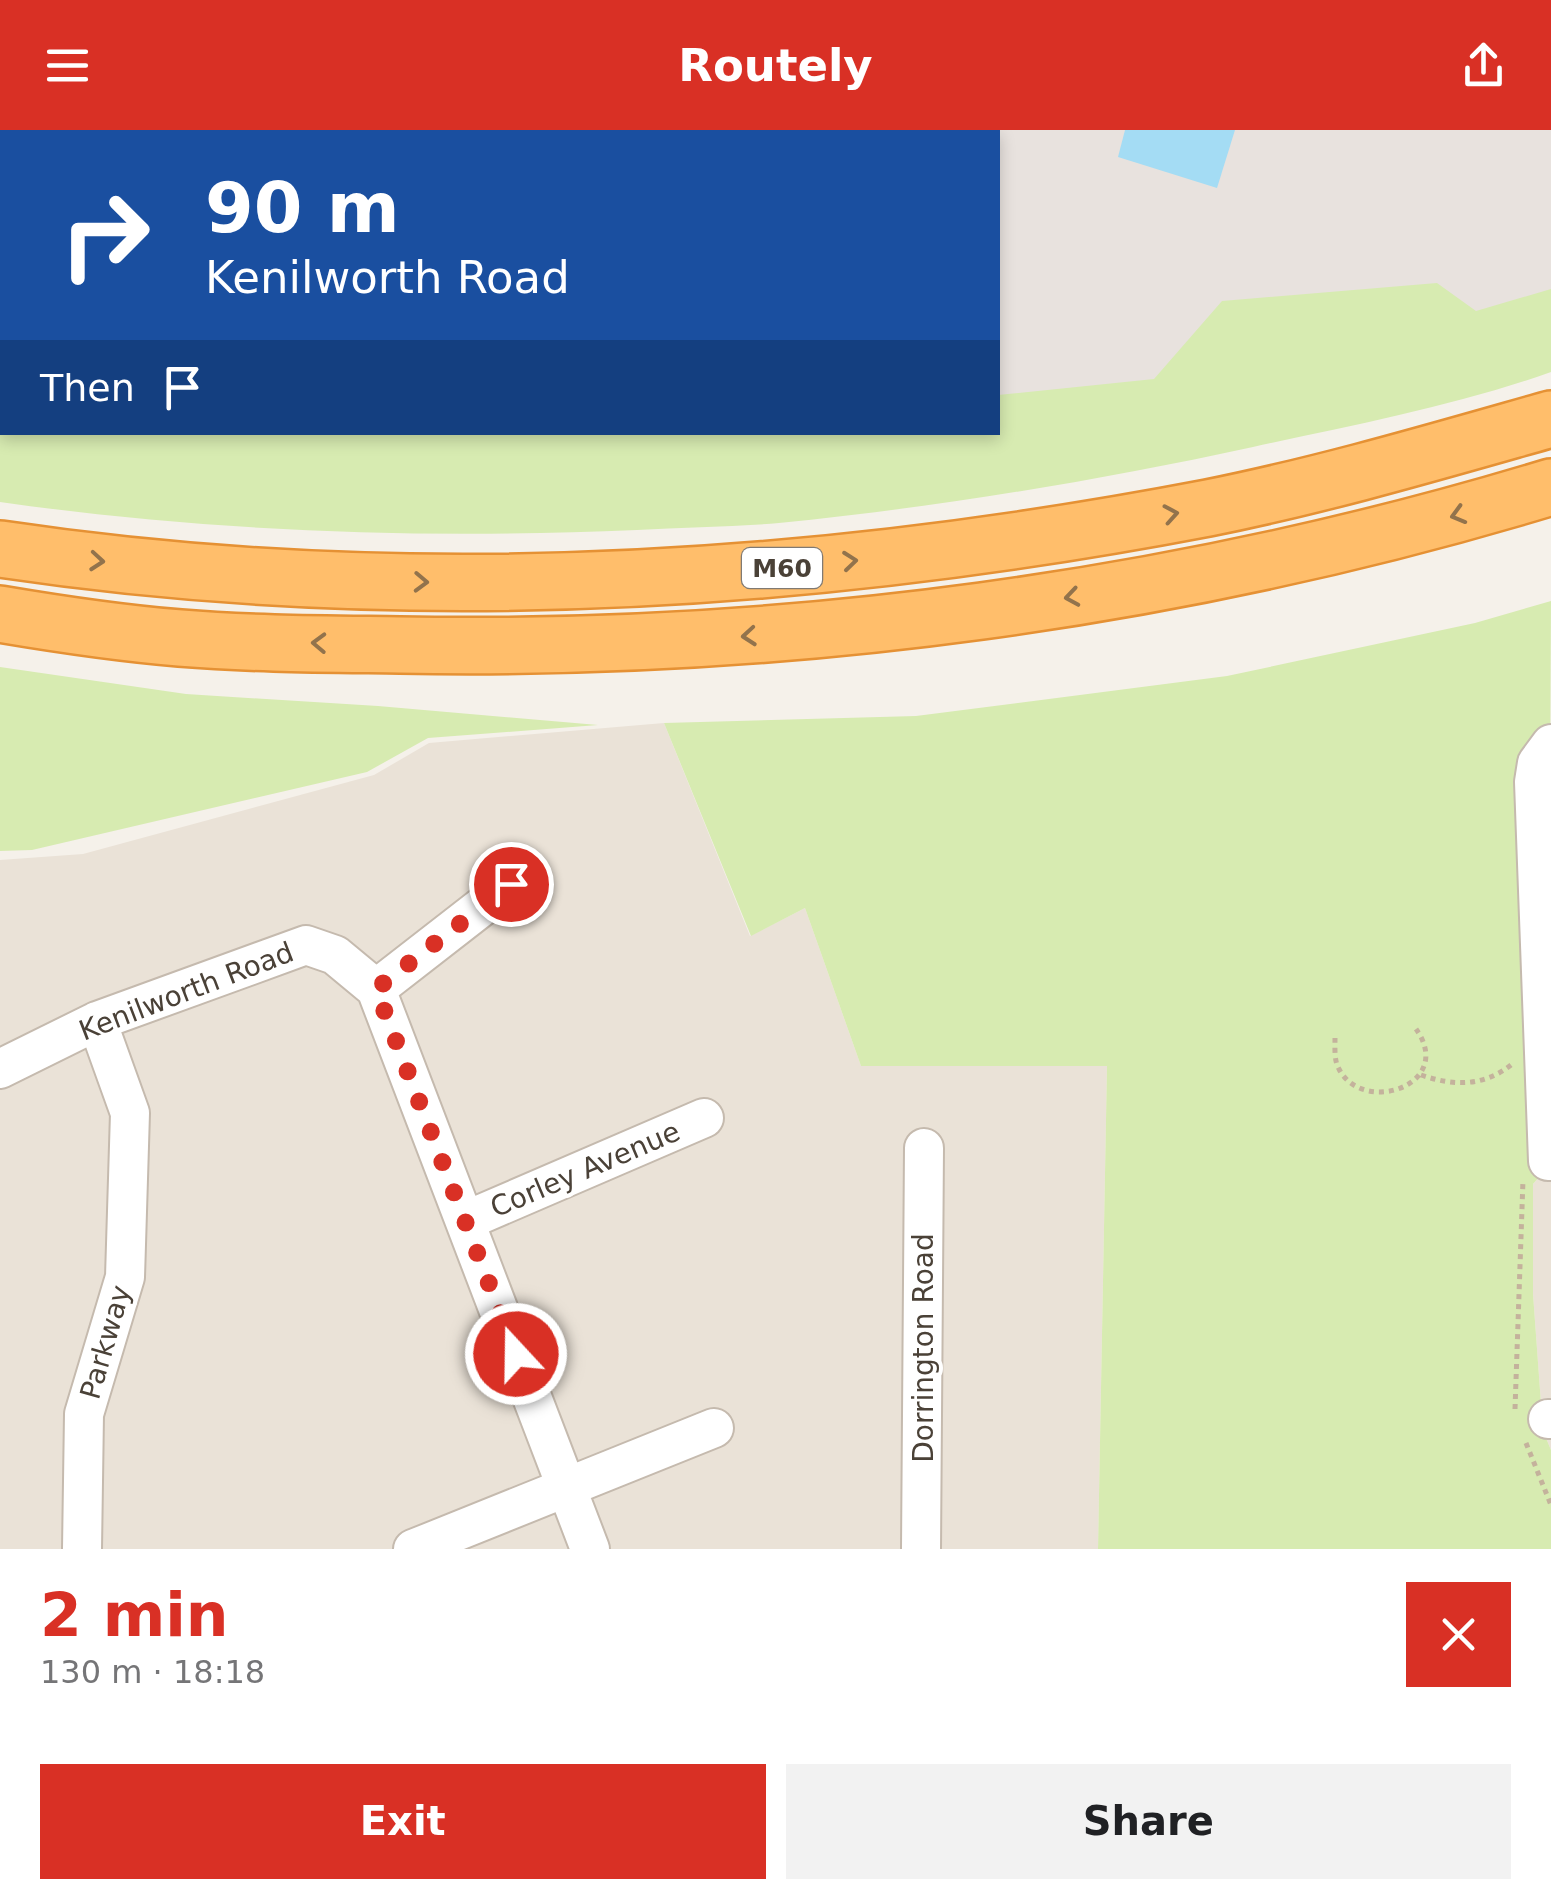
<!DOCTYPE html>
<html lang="en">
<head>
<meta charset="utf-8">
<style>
  :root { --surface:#fff; --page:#f2f2f2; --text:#202124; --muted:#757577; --accent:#d93025 }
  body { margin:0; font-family:"DejaVu Sans",sans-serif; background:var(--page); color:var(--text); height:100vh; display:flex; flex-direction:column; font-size:38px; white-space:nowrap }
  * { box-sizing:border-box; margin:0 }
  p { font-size:32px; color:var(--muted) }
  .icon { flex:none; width:55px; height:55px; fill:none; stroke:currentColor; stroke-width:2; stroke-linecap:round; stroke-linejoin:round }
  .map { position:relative; height:1419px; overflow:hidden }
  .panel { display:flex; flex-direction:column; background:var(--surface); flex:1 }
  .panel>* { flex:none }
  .top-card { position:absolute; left:0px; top:0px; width:1000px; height:305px; box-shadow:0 5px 15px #0003; background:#1a4fa0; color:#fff; overflow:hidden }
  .pin { position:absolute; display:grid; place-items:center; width:85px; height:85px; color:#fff; margin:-42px; border:5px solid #fff; border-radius:50%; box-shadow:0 2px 10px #0007 }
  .me { position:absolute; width:110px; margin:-55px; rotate:339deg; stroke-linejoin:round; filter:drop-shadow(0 0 8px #0008) }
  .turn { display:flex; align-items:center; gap:35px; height:210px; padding:0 40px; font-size:45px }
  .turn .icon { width:130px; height:130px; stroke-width:2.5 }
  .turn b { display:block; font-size:70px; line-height:85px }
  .then { display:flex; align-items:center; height:95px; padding:0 40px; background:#0003; gap:20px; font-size:38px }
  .round { display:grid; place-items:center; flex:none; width:105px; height:105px; border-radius:0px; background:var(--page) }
  .headline { display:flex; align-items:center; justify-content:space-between; height:170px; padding:0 40px }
  h1 { font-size:60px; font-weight:700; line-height:75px; color:var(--accent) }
  .action { display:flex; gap:20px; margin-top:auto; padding:20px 40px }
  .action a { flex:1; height:115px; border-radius:0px; background:var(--accent); color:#fff; font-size:40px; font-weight:700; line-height:115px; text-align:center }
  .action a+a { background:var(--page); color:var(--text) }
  header { display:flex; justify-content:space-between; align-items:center; height:130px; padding:0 40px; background:var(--accent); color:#fff; font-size:45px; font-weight:700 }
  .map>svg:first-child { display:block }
  .residential { fill:#eae2d7 }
  .industrial { fill:#e8e2de }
  .green { fill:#d7ebb1 }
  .water { fill:#a4dcf4 }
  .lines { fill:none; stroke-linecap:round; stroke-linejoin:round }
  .minor-casing { stroke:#c5baae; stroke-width:42 }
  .highway-casing { stroke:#e59134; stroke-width:60 }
  .path { stroke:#c4b29c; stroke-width:5; stroke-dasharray:5 5; stroke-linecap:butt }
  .minor { stroke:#fff; stroke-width:38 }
  .highway { stroke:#ffbe6b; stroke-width:55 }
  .oneway { stroke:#92734c }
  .route { stroke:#d93025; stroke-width:18; stroke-dasharray:0 32.4 }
  .labels { text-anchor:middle; stroke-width:8; stroke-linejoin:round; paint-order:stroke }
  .shield { fill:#fff; stroke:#807a73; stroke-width:2.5 }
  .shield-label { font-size:25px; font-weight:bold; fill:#4a4137 }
  .street-label { font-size:28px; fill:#4a4137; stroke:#fff }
</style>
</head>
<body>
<header><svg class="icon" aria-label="menu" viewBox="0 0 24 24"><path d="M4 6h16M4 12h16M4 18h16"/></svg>Routely<svg class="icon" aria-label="share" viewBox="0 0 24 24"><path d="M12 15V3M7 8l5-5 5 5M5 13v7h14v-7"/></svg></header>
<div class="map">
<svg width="1551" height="1419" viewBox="0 0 1551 1419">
  <rect width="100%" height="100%" fill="#f5f1ea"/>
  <!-- residential -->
  <path class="residential" d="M 664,593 L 750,806 L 805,778 L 861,936 L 1107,936 L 1098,1419 L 0,1419 L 0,730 L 83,724 L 374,645 L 429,613 Z
    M 1551,1034 L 1551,1320 L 1543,1301 L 1533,1164 L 1533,1054 Z"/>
  <!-- industrial -->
  <path class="industrial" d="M 0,0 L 1551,0 L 1551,190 L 998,302 L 998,2 L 2,2 L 0,279 Z"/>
  <!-- green -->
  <path class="green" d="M 1437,153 L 1476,181 L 1551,159 L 1551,242 C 1455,276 1353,295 1253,317 C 1097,351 938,377 779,393 C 732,397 684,397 637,400 C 425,409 211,402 0,372 L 0,266 L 2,302 L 998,302 L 998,265 L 1154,249 L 1222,171 Z
    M 1551,471 L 1548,1037 L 1533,1054 L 1533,1164 L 1543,1301 L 1551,1320 L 1551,1419 L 1098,1419 L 1107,936 L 861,936 L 805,778 L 751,806 L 664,593 L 916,586 L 1227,546 L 1475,493 Z
    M 0,537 L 186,564 L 378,576 L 598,595 L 428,608 L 367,642 L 32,720 L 0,721 Z"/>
  <!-- water -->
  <path class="water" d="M 1125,0 L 1235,0 L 1217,58 L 1118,27 Z"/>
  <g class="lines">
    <defs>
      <path id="minor" d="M 680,0 L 681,2
        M 139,2 L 139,0
        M 927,2 L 928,0
        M 0,256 L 2,256
        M 1551,614 L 1537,633 L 1534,652 L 1548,1031 L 1551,1031
        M 376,859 L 590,1419
        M 0,939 L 97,891 L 306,815 L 335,825 L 376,859 L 511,754
        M 465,1091 L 704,988
        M 1548,1289 L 1551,1289
        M 82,1419 L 84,1284 L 125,1147 L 130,983 L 97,891
        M 413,1419 L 714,1298
        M 921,1419 L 924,1018"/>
      <path id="highway" d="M 0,419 C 401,479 811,454 1208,378 C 1323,355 1438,321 1551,289
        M 0,484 C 59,494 120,503 180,508 C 253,514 327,514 400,515 C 789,522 1179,470 1551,357"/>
    </defs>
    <!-- minor casing -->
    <use href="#minor" class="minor-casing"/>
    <!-- highway casing -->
    <use href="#highway" class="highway-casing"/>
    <!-- path -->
    <path class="path" d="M 1335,908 C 1335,918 1334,931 1339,939 C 1363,986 1456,955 1416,899
      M 1421,945 C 1453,956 1483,957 1511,935
      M 1515,1279 L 1523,1050
      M 1526,1313 L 1551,1375"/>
    <!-- minor -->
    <use href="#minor" class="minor"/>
    <!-- highway -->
    <use href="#highway" class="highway"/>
  </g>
  <!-- one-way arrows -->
  <defs><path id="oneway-chevron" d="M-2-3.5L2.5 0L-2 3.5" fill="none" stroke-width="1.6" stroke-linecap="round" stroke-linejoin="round" transform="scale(2.5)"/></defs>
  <g class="oneway">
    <use href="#oneway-chevron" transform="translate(1171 384) rotate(-10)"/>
    <use href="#oneway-chevron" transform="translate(1458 385) rotate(164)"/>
    <use href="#oneway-chevron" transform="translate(97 431) rotate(5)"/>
    <use href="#oneway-chevron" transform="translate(850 431) rotate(-6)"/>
    <use href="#oneway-chevron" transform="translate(421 452) rotate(2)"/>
    <use href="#oneway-chevron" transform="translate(1072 467) rotate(171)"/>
    <use href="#oneway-chevron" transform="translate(749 506) rotate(175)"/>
    <use href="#oneway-chevron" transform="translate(319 513) rotate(-178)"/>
  </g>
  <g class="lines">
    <!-- route -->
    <path class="route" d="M 511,754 L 376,859 L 516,1224"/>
  </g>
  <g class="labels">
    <!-- shield labels -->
    <rect class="shield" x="742" y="418" width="80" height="40" rx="8"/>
    <g class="shield-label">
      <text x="782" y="447">M60</text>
    </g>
    <!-- street labels -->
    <g class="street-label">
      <text transform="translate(186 861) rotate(-21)" y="10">Kenilworth Road</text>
      <text transform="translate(585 1039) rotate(-23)" y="10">Corley Avenue</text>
      <text transform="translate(105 1212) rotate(-74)" y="10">Parkway</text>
      <text transform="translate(923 1218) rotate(-90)" y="10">Dorrington Road</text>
    </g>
  </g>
</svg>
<div class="pin" style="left:511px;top:754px;background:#d93025"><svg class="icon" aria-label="arrive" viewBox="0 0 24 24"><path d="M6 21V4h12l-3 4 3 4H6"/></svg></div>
<svg class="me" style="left:516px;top:1224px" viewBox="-20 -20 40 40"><circle r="17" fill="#d93025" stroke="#fff" stroke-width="3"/><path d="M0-11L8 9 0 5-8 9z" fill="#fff"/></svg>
<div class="top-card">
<div class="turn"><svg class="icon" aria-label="right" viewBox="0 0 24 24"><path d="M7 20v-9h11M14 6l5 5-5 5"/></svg><div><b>90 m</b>Kenilworth Road</div></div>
<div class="then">Then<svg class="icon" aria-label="arrive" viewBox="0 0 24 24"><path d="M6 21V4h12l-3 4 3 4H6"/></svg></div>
</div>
</div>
<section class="panel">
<div class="headline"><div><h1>2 min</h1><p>130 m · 18:18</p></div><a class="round" style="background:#d93025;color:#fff"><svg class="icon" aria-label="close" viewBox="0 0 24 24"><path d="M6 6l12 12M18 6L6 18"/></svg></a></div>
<div class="action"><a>Exit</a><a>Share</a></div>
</section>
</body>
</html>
